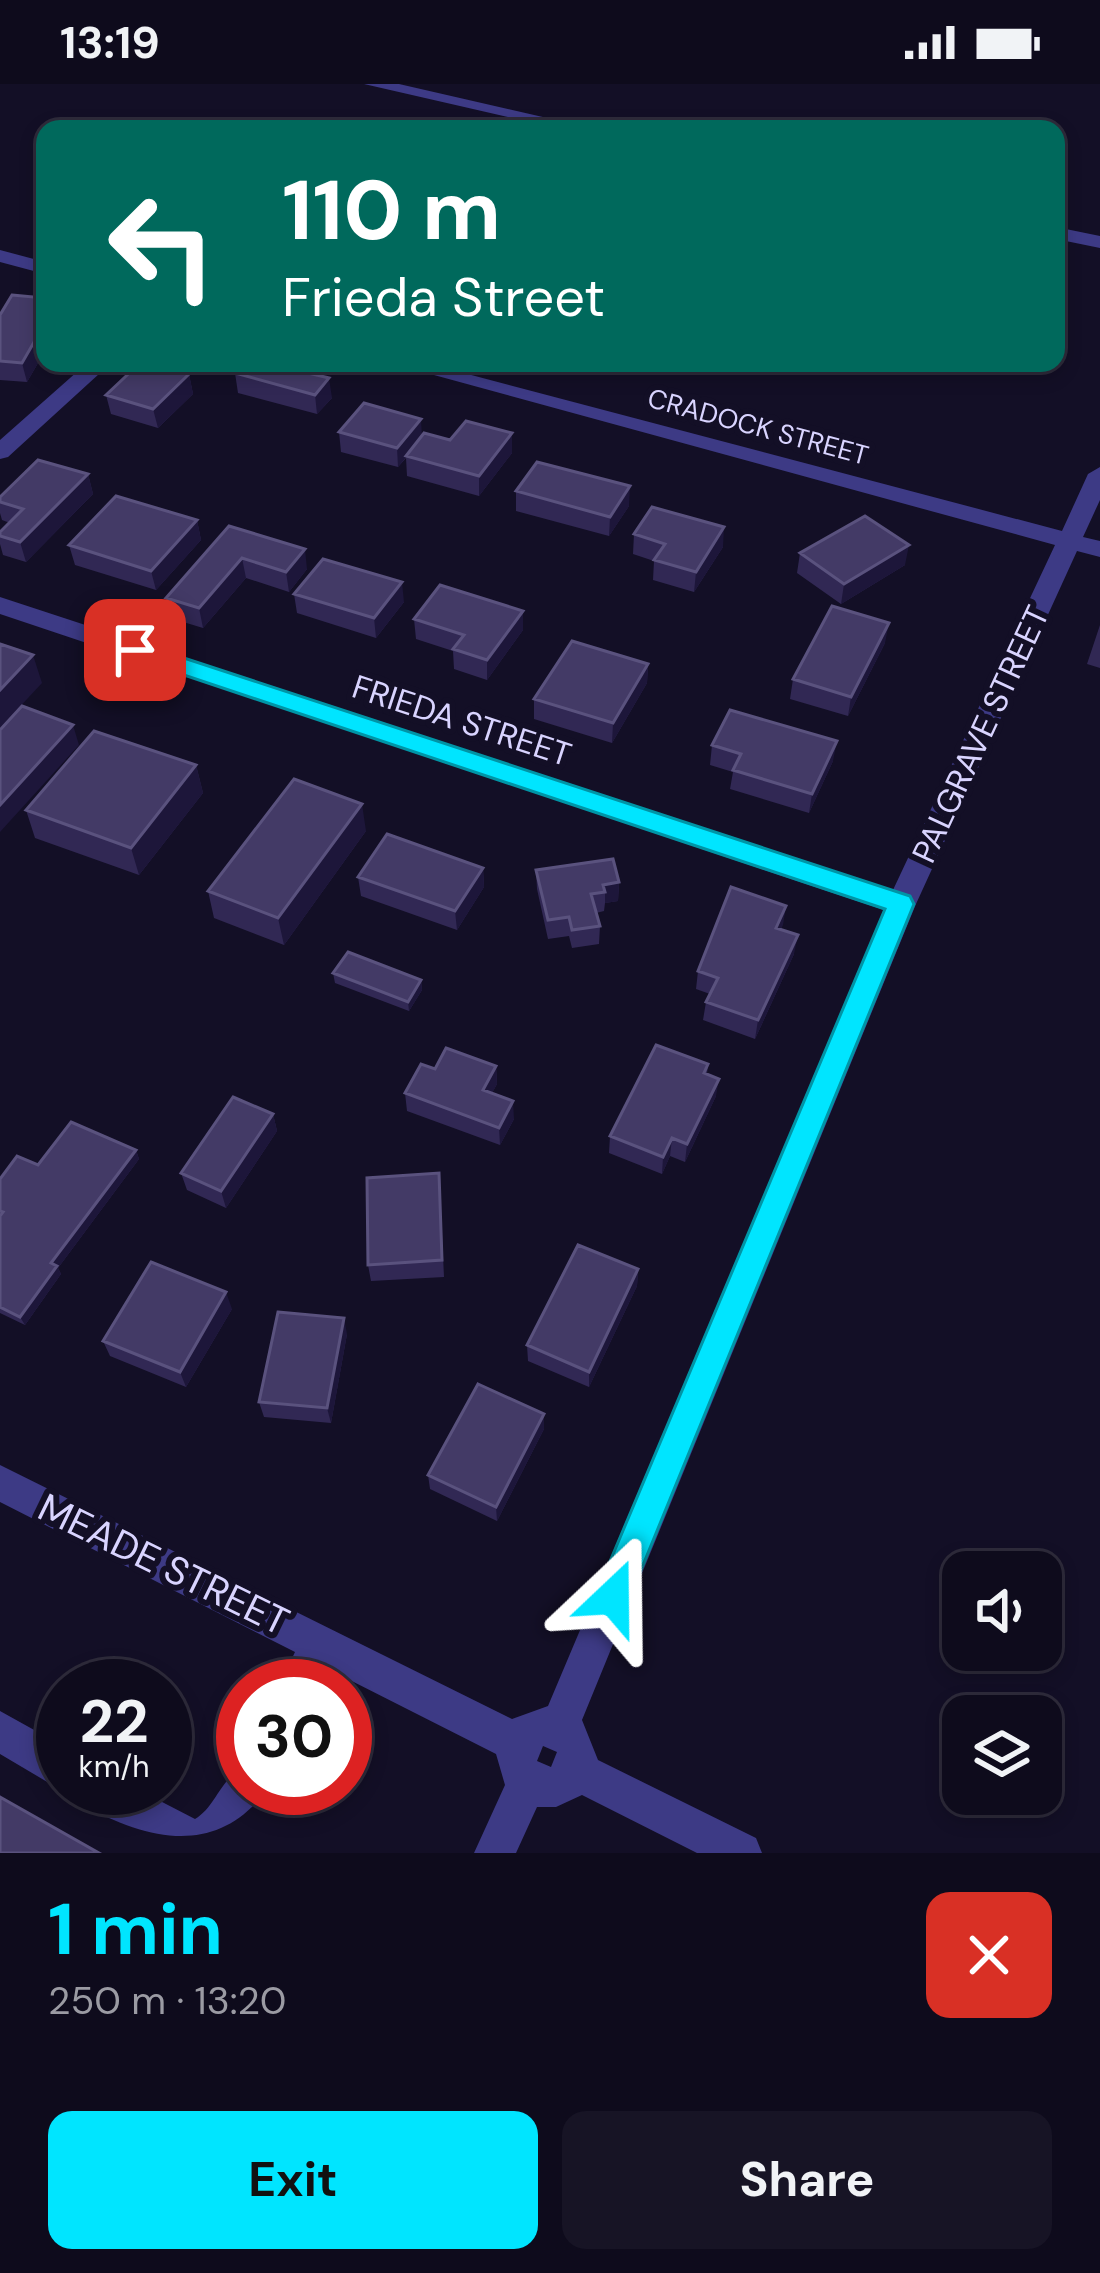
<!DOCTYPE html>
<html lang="en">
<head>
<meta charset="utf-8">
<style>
  :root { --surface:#0e0b1c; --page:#171425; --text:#f1f3f6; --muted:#9b9ba3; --line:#2e2b3b; --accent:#00e5ff }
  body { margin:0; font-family:"DM Sans",sans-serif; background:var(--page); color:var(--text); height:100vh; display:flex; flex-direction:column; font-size:45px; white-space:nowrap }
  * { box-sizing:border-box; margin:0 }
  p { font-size:39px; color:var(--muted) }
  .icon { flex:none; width:66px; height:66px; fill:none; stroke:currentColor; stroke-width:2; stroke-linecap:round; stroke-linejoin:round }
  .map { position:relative; height:1769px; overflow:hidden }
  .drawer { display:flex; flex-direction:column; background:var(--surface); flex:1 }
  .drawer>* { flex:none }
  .banner { position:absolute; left:36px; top:36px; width:1029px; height:252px; border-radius:24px; box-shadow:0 6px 18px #0003,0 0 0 3px var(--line); background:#00695c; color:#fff; overflow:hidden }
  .fabs { position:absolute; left:942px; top:1467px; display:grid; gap:24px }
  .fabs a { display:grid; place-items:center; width:120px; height:120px; border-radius:24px; background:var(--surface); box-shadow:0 6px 18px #0003,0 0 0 3px var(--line); font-size:60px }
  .speed { position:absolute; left:36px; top:1575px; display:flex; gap:24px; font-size:60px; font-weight:700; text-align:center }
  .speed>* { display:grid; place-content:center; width:156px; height:156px; border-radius:50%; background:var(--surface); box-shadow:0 6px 18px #0003,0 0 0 3px var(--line); line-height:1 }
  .speed small { font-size:30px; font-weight:400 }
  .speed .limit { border:18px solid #d22; background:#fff; color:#111 }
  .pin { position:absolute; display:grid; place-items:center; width:102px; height:102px; color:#fff; margin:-51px; border-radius:24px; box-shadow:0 6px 18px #0006 }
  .me { position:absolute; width:132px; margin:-66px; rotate:23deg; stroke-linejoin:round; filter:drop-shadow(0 0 9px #0008) }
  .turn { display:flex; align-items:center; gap:42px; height:252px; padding:0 48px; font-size:54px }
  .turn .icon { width:156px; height:156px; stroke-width:2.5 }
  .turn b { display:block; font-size:84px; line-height:102px }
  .round { display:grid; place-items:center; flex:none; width:126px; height:126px; border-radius:24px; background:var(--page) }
  .head { display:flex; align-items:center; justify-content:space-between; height:204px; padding:0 48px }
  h1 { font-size:72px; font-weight:700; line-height:90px; color:var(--accent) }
  .primary-button { display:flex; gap:24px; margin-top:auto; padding:24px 48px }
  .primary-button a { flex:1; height:138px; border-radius:24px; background:var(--accent); color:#111; font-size:48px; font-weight:700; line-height:138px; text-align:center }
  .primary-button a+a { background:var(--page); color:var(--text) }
  .status { display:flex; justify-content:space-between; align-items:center; height:84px; padding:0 60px; background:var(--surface); direction:ltr }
  .status svg { height:33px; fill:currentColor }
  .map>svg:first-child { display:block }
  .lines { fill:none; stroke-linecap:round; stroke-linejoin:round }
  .minor { fill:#3d3a85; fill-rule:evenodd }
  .wall { fill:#312854 }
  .shaded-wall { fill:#1d163a }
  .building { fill:#433a66; stroke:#5a527e; stroke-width:3 }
  .route { fill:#00e5ff; stroke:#0095a6; stroke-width:3 }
  .labels { text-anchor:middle; stroke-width:12; stroke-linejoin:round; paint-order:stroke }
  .far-street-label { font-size:27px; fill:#d9d4ff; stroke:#130f26 }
  .street-label { font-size:33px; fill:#d9d4ff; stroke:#130f26 }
  .near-street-label { font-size:39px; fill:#d9d4ff; stroke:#130f26 }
</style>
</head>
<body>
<div class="status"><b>13:19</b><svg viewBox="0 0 49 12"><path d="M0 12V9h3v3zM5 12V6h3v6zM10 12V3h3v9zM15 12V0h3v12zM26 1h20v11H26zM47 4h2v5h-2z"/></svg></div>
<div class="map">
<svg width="1100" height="1769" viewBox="0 0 1100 1769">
  <rect width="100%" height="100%" fill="#130f26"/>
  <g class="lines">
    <!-- minor -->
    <path class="minor" d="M 364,0 L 399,0 L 595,45 L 560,45 Z
      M 1056,143 L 1100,152 L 1100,164 L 1056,155 Z
      M 0,166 L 45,178 L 45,190 L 0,178 Z
      M 87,279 L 111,279 L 8,373 L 0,375 L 0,356 Z
      M 390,279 L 426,279 L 1062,447 L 1088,390 L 1100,383 L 1100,416 L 1083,453 L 1100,457 L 1100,473 L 1077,467 L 916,820 L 582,1636 L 598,1676 L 756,1754 L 762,1769 L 697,1769 L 582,1711 L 556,1723 L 537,1723 L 516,1769 L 474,1769 L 505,1701 L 496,1670 L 328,1585 L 320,1602 L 279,1602 L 295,1568 L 0,1418 L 0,1381 L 512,1635 L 548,1622 L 884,826 L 0,530 L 0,513 L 893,806 L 1055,461 ZM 543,1662 L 557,1668 L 551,1683 L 537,1677 Z
      M 0,1627 L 63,1662 L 67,1704 L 49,1699 L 0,1670 Z
      M 243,1685 L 243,1704 L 268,1704 C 222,1769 155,1762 80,1719 L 74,1704 L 135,1704 L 195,1735 C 216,1723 220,1694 243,1685 Z"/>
  </g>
  <!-- wall -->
  <path class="wall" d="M 45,214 L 45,267 L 27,298 L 0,296 L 0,231 Z
    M 303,279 L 304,288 L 332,314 L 317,330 L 238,309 L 235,289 Z
    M 189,290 L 193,310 L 158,344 L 111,330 L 106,311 Z
    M 339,348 L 422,351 L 450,356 L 512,349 L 512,369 L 479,412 L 407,392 L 406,374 L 398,383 L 341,368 Z
    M 88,390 L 93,410 L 26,478 L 3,471 L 0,460 L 0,448 L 10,439 L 2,436 L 0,429 L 0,413 Z
    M 516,407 L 629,422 L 609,452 L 516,427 Z
    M 197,436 L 201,456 L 156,506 L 75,481 L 69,461 Z
    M 229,442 L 307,485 L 289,508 L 246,494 L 203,544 L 170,534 L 166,514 Z
    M 634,450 L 723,463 L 694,508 L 653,496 L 654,477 L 633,470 Z
    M 800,469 L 905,481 L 841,520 L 797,489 Z
    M 294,510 L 404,518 L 376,554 L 297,529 Z
    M 523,527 L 523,546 L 487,596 L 454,585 L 453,567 L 416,555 L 414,535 Z
    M 1100,541 L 1100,584 L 1087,580 Z
    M 885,559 L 848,632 L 790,615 L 793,595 Z
    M 648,580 L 647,599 L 612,659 L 534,635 L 534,615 Z
    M 712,661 L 833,677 L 809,729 L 730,705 L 733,688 L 710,681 Z
    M 196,681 L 203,709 L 139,791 L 35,754 L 26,726 Z
    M 366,747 L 284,861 L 214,834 L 208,807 Z
    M 483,784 L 484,803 L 457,846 L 361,812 L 358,793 Z
    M 536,786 L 619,798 L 618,817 L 605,819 L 604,827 L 596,829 L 600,842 L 599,860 L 572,864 L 569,852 L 548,855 L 537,805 Z
    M 786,822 L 781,845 L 794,870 L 755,955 L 703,936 L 706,918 L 710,910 L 696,905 L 698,887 Z
    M 333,889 L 421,896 L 422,906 L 409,927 L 335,899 Z
    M 708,980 L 707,990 L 716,1012 L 685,1078 L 670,1072 L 662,1090 L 609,1069 L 610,1052 Z
    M 496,982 L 497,1000 L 492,1009 L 514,1035 L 500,1061 L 407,1027 L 405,1009 L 435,985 Z
    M 273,1030 L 277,1047 L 226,1124 L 187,1106 L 181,1089 Z
    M 136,1066 L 139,1075 L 58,1184 L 61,1190 L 25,1241 L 0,1229 L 0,1095 L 38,1081 Z
    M 440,1107 L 444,1193 L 371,1197 L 368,1181 Z
    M 638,1185 L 637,1202 L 589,1303 L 528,1277 L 527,1261 Z
    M 232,1225 L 186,1303 L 110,1272 L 103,1257 Z
    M 347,1250 L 331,1339 L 264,1333 L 259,1318 Z
    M 544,1330 L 544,1345 L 497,1437 L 430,1405 L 428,1391 Z"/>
  <!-- shaded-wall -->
  <path class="shaded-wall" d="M 45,239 L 45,267 L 27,298 L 22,279 Z
    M 189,290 L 193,310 L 158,344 L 153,325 Z
    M 329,294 L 332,314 L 317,330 L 315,311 Z
    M 421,335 L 422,354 L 398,383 L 397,364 Z
    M 512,349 L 512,369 L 479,412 L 479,392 Z
    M 88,390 L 93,410 L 26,478 L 20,458 Z
    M 630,402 L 629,422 L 609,452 L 610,433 Z
    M 197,436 L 201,456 L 156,506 L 151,487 Z
    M 724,443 L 723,463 L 694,508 L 696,488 Z
    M 909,461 L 905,481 L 841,520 L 844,500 Z
    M 305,465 L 307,485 L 289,508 L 286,488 Z
    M 242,474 L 246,494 L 203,544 L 199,524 Z
    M 402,498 L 404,518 L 376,554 L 374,534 Z
    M 523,527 L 523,546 L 487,596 L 487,576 Z
    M 889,539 L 885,559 L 848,632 L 851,613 Z
    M 33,571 L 42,599 L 0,644 L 0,606 Z
    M 648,580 L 647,599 L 612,659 L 613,639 Z
    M 73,641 L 79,661 L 0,748 L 0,721 Z
    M 837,657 L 833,677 L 809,729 L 812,710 Z
    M 196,681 L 203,709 L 139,791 L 131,764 Z
    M 362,720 L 366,747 L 284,861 L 278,834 Z
    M 483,784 L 484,803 L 457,846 L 455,827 Z
    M 619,798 L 618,817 L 605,819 L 605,808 L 603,801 Z
    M 786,822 L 783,841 L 773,863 L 776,844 Z
    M 798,851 L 794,870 L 755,955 L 758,936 Z
    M 421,896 L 422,906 L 409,927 L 408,918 Z
    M 496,982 L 497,1000 L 484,1024 L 483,1006 Z
    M 719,995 L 716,1012 L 685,1078 L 687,1060 Z
    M 513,1017 L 514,1035 L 500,1061 L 499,1044 Z
    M 273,1030 L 277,1047 L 226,1124 L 221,1107 Z
    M 672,1054 L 670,1072 L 662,1090 L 663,1073 Z
    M 136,1066 L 139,1075 L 58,1184 L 61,1190 L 25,1241 L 20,1233 L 51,1179 Z
    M 638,1185 L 637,1202 L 589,1303 L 589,1288 Z
    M 226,1208 L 232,1225 L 186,1303 L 180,1288 Z
    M 344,1234 L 347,1250 L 331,1339 L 327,1324 Z
    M 544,1330 L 544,1345 L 497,1437 L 496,1423 Z"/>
  <!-- building -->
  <path class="building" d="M 12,211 L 45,214 L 45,239 L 22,279 L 0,277 L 0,231 Z
    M 140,279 L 149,279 L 189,290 L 153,325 L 106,311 Z
    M 245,279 L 302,279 L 296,286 L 329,294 L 315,311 L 235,289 Z
    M 364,319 L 421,335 L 397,364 L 339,348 Z
    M 466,337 L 512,349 L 479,392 L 406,372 L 424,349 L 450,356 Z
    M 38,376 L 88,390 L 20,458 L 0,452 L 0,448 L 23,425 L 0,418 L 0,413 Z
    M 537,378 L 630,402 L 610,433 L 516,407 Z
    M 116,412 L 197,436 L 151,487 L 69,461 Z
    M 652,423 L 724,443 L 696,488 L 654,476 L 665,460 L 634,450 Z
    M 865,432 L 909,461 L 844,500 L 800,469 Z
    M 229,442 L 305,465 L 286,488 L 242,474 L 199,524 L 166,514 Z
    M 323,475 L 402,498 L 374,534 L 294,510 Z
    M 440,501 L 523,527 L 487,576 L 453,565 L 464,551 L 414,535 Z
    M 832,522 L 889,539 L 851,613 L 793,595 Z
    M 572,557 L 648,580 L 613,639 L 534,615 Z
    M 0,560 L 33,571 L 0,606 Z
    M 22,622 L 73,641 L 0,721 L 0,646 Z
    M 730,626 L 837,657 L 812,710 L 733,686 L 741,670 L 712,661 Z
    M 94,647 L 196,681 L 131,764 L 26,726 Z
    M 294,695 L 362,720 L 278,834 L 208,807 Z
    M 387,750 L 483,784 L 455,827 L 358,793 Z
    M 613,775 L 619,798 L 603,801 L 605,808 L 591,810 L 600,842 L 572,846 L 569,833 L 548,836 L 536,786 Z
    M 731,803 L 786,822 L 776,844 L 798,851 L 758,936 L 706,918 L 718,894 L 698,887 Z
    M 348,868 L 421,896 L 408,918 L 333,889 Z
    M 656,961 L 708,980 L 704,989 L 719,995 L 687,1060 L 672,1054 L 663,1073 L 610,1052 Z
    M 446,964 L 496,982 L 483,1006 L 513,1017 L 499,1044 L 405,1009 L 421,980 L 435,985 Z
    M 233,1013 L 273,1030 L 221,1107 L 181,1089 Z
    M 71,1038 L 136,1066 L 51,1179 L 57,1182 L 20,1233 L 0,1223 L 0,1132 L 3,1128 L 0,1127 L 0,1095 L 17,1072 L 38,1081 Z
    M 439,1089 L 442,1176 L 368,1181 L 367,1094 Z
    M 578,1161 L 638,1185 L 589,1288 L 527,1261 Z
    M 151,1178 L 226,1208 L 180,1288 L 103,1257 Z
    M 278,1228 L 344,1234 L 327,1324 L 259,1318 Z
    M 478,1300 L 544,1330 L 496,1423 L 428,1391 Z
    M 0,1713 L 99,1769 L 0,1769 Z"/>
  <!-- route -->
  <path class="route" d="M 135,558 L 910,812 L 914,820 L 625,1525 L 613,1530 L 600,1525 L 595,1513 L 885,825 L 127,572 L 127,561 Z"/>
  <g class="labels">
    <!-- far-street labels -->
    <g class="far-street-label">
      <text transform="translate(758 343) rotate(15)" y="9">CRADOCK STREET</text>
    </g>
    <!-- street labels -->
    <g class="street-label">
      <text transform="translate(462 636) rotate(18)" y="12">FRIEDA STREET</text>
      <text transform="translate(980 650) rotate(-65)" y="12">PALGRAVE STREET</text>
    </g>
    <!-- near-street labels -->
    <g class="near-street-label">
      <text transform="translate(164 1480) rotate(26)" y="14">MEADE STREET</text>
    </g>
  </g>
</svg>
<div class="fabs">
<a><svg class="icon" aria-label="sound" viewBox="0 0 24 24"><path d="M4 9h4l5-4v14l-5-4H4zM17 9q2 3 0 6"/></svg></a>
<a><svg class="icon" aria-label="layers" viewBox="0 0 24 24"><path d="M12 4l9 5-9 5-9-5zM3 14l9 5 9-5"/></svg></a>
</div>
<div class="speed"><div>22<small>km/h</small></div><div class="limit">30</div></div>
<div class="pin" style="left:135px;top:566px;background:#d93025"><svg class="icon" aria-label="arrive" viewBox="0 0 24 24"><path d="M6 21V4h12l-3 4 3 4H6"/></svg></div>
<svg class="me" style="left:613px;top:1513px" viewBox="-20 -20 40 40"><path d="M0-17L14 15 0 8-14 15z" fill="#00e5ff" stroke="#fff" stroke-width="4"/></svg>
<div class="banner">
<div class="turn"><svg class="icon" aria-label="left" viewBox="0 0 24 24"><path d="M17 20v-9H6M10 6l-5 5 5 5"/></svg><div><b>110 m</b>Frieda Street</div></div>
</div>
</div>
<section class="drawer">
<div class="head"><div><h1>1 min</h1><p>250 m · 13:20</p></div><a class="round" style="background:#d93025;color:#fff"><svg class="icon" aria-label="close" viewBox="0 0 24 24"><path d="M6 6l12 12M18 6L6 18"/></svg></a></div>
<div class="primary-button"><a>Exit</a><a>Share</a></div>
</section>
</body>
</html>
